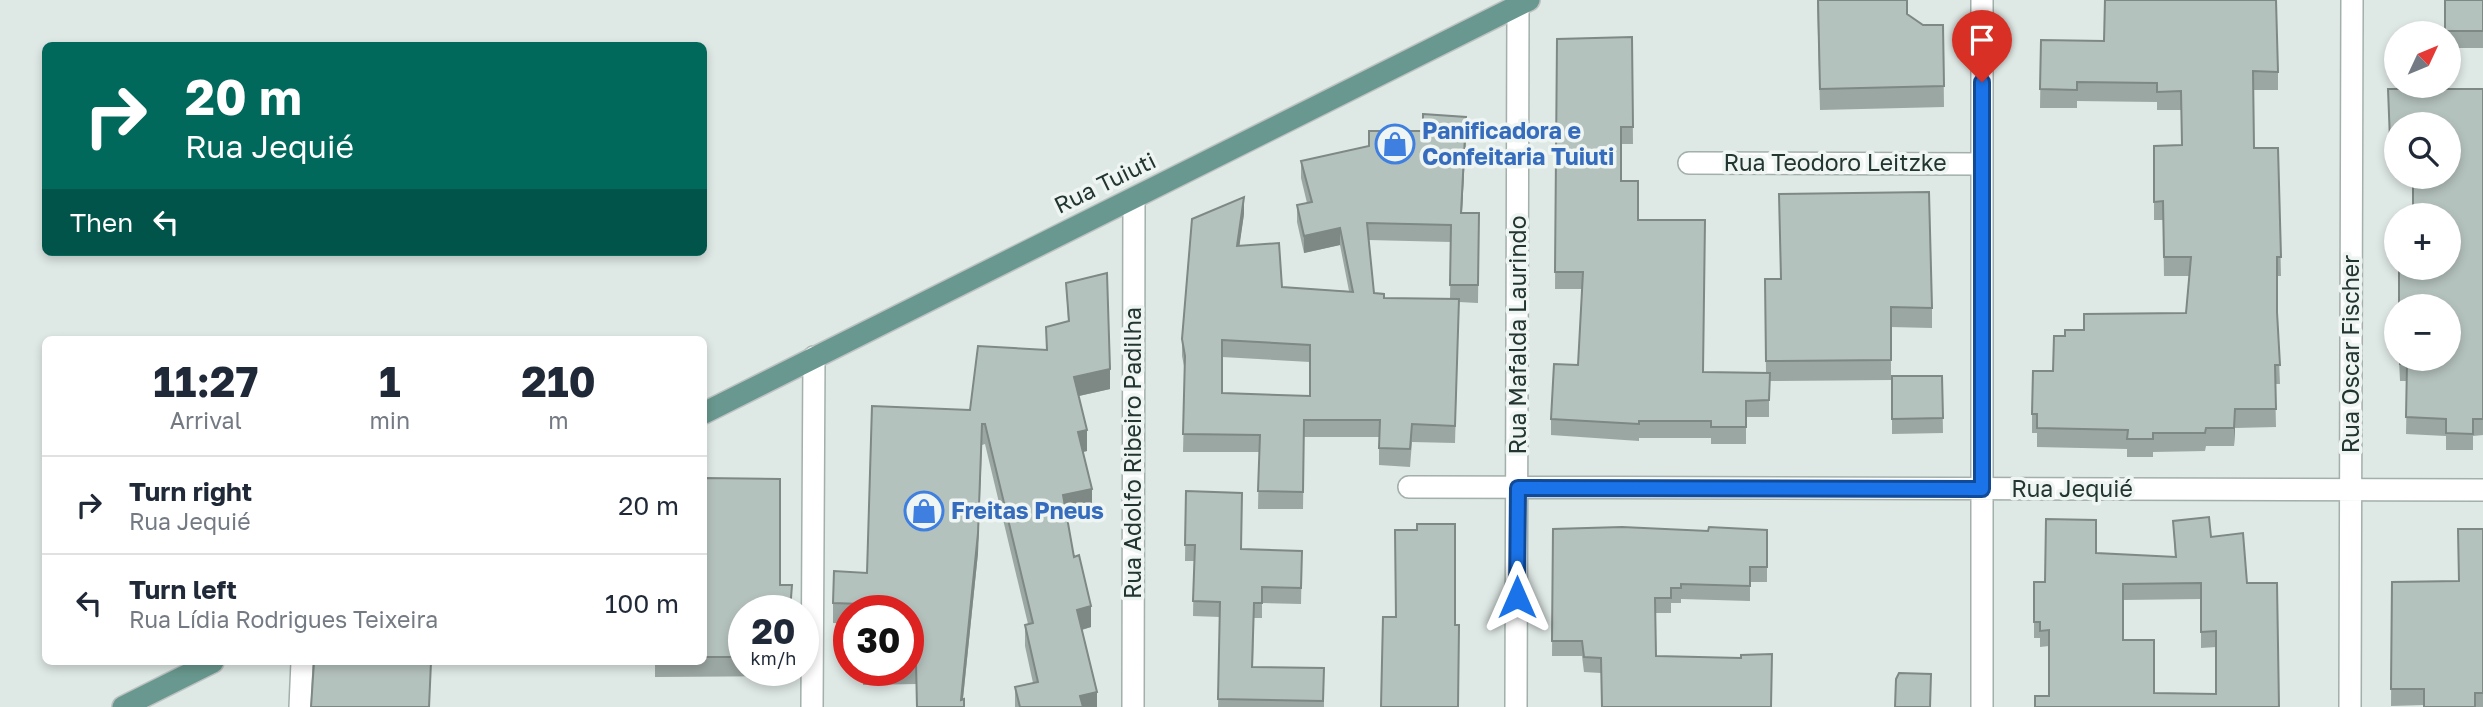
<!DOCTYPE html>
<html lang="en">
<head>
<meta charset="utf-8">
<style>
  :root { --surface:#fff; --page:#f6f6f7; --text:#1f2937; --muted:#747a83; --line:#e0e1e3 }
  body { margin:0; font-family:"Golos Text",sans-serif; background:var(--page); color:var(--text); height:100vh; display:flex; flex-direction:column; font-size:26px; white-space:nowrap }
  * { box-sizing:border-box; margin:0 }
  p { font-size:23px; color:var(--muted) }
  .icon { flex:none; width:38px; height:38px; fill:none; stroke:currentColor; stroke-width:2; stroke-linecap:round; stroke-linejoin:round }
  .map { position:relative; flex:1; overflow:hidden }
  .drawer { position:absolute; left:42px; top:336px; width:665px; height:329px; display:flex; flex-direction:column; background:var(--surface); border-radius:10px; box-shadow:0 4px 10px #0003 }
  .drawer>* { flex:none }
  .banner { position:absolute; left:42px; top:42px; width:665px; height:214px; border-radius:10px; box-shadow:0 4px 10px #0003; background:#00695c; color:#fff; overflow:hidden }
  .needle { width:46px; rotate:46deg }
  .tools { position:absolute; left:2384px; top:21px; display:grid; gap:14px }
  .tools a { display:grid; place-items:center; width:77px; height:77px; border-radius:50%; background:var(--surface); box-shadow:0 4px 10px #0003; font-size:35px }
  .speed { position:absolute; left:728px; top:595px; display:flex; gap:14px; font-size:35px; font-weight:700; text-align:center }
  .speed>* { display:grid; place-content:center; width:91px; height:91px; border-radius:50%; background:var(--surface); box-shadow:0 4px 10px #0003; line-height:1 }
  .speed small { font-size:18px; font-weight:400 }
  .speed .limit { border:10px solid #d22; background:#fff; color:#111 }
  .pin { position:absolute; display:grid; place-items:center; width:60px; height:60px; color:#fff; margin:-72px -30px; border-radius:50% 50% 50% 0; rotate:-45deg; box-shadow:0 0 7px #0007 }
  .pin .icon { rotate:45deg }
  .me { position:absolute; width:77px; margin:-38px; rotate:0deg; stroke-linejoin:round; filter:drop-shadow(0 0 5px #0008) }
  .turn { display:flex; align-items:center; gap:24px; height:147px; padding:0 28px; font-size:32px }
  .turn .icon { width:91px; height:91px; stroke-width:2.5 }
  .turn b { display:block; font-size:49px; line-height:60px }
  .then { display:flex; align-items:center; height:66px; padding:0 28px; background:#0003; gap:14px; font-size:26px }
  .eta { display:flex; justify-content:space-evenly; align-items:center; height:119px; text-align:center }
  .eta b { font-size:42px; font-weight:700; line-height:49px }
  ul { padding:0; list-style:none }
  li { display:flex; align-items:center; gap:21px; height:98px; padding:0 28px; border-top:2px solid var(--line) }
  li div { flex:1 }
  li b { display:block; font-size:26px }
  li em { font-style:normal }
  .map>svg:first-child { display:block }
  .lines { fill:none; stroke-linecap:round; stroke-linejoin:round }
  .minor-casing { stroke:#a2afab; stroke-width:24 }
  .major-casing { stroke:#bdc2c1; stroke-width:24 }
  .minor { stroke:#fff; stroke-width:21 }
  .major { stroke:#68988f; stroke-width:21 }
  .wall { fill:#9ba7a3; fill-rule:evenodd }
  .shaded-wall { fill:#7e8884 }
  .building { fill:#b4c2bd; stroke:#7e8884; stroke-width:2; fill-rule:evenodd }
  .route-casing { stroke:#114b97; stroke-width:18 }
  .route { stroke:#1a73e8; stroke-width:12 }
  .labels { text-anchor:middle; stroke-width:7; stroke-linejoin:round; paint-order:stroke }
  .shop-label { font-size:23px; font-weight:bold; fill:#366cbe; stroke:#eef5f2; text-anchor:start }
  .street-label { font-size:23px; fill:#223531; stroke:#eef5f2 }
</style>
</head>
<body>
<div class="map">
<svg width="2483" height="707" viewBox="0 0 2483 707">
  <rect width="100%" height="100%" fill="#dee8e4"/>
  <g class="lines">
    <defs>
      <path id="minor" d="M 1982,0 L 1982,707
        M 1689,163 L 1981,164
        M 1409,487 L 2483,490
        M 300,707 L 302,662
        M 812,707 L 814,357
        M 1133,707 L 1134,199
        M 1516,707 L 1518,5
        M 2350,707 L 2352,0"/>
      <path id="major" d="M 704,413 L 1529,0
        M 123,707 L 213,662"/>
    </defs>
    <!-- minor casing -->
    <use href="#minor" class="minor-casing"/>
    <!-- major casing -->
    <use href="#major" class="major-casing"/>
    <!-- minor -->
    <use href="#minor" class="minor"/>
    <!-- major -->
    <use href="#major" class="major"/>
  </g>
  <!-- wall -->
  <path class="wall" d="M 1817,0 L 1907,14 L 1923,25 L 1943,25 L 1944,107 L 1820,110 Z
    M 2445,0 L 2483,0 L 2483,48 L 2448,48 L 2448,33 L 2445,33 Z
    M 1632,37 L 1633,144 L 1621,144 L 1621,181 L 1703,372 L 1766,373 L 1765,279 L 1932,308 L 1932,328 L 1891,327 L 1891,380 L 1769,381 L 1769,417 L 1746,417 L 1746,444 L 1711,444 L 1711,438 L 1639,438 L 1639,441 L 1551,435 L 1551,419 L 1578,365 L 1582,289 L 1555,289 L 1557,39 Z
    M 2041,40 L 2104,41 L 2278,72 L 2278,90 L 2253,90 L 2254,148 L 2278,148 L 2281,276 L 2277,276 L 2277,312 L 2280,384 L 2275,384 L 2276,427 L 2235,428 L 2234,446 L 2206,446 L 2205,451 L 2153,452 L 2153,457 L 2127,457 L 2127,449 L 2037,447 L 2037,433 L 2032,433 L 2032,414 L 2053,371 L 2065,336 L 2084,330 L 2186,313 L 2189,276 L 2164,276 L 2163,220 L 2154,220 L 2154,146 L 2182,145 L 2181,110 L 2157,110 L 2157,102 L 2077,101 L 2077,108 L 2040,108 Z
    M 2388,89 L 2483,89 L 2483,435 L 2473,436 L 2473,450 L 2446,450 L 2446,436 L 2406,434 L 2407,381 L 2400,381 L 2399,359 L 2403,272 L 2413,211 L 2448,124 L 2396,124 L 2396,156 L 2390,156 Z
    M 1466,134 L 1462,213 L 1479,213 L 1478,303 L 1459,302 L 1455,443 L 1412,442 L 1410,467 L 1379,465 L 1379,437 L 1304,437 L 1303,509 L 1258,509 L 1259,452 L 1183,452 L 1185,371 L 1182,356 L 1182,339 L 1244,214 L 1239,246 L 1282,287 L 1349,291 L 1340,245 L 1304,253 L 1297,222 L 1297,205 L 1307,203 L 1301,178 L 1301,161 ZM 1368,240 L 1451,242 L 1450,299 L 1384,298 L 1374,293 ZM 1222,357 L 1310,362 L 1310,396 L 1222,393 Z
    M 1066,283 L 1110,389 L 1079,396 L 1087,451 L 1083,452 L 1092,509 L 1067,515 L 1074,557 L 1091,627 L 1082,630 L 1097,707 L 1015,707 L 1015,687 L 1033,683 L 1025,646 L 1025,625 L 1028,624 L 985,444 L 982,445 L 978,553 L 963,699 L 964,707 L 916,684 L 863,685 L 863,670 L 908,670 L 908,611 L 849,611 L 849,624 L 833,623 L 833,603 L 867,573 L 970,410 L 1046,350 L 1046,327 L 1068,321 Z
    M 1892,376 L 1942,376 L 1943,433 L 1892,434 Z
    M 704,478 L 744,611 L 744,670 L 787,670 L 787,676 L 655,677 L 655,662 L 704,662 Z
    M 1186,491 L 1241,549 L 1302,551 L 1301,604 L 1262,603 L 1262,618 L 1254,618 L 1253,667 L 1324,683 L 1324,707 L 1218,707 L 1220,617 L 1193,616 L 1194,561 L 1185,561 Z
    M 2173,521 L 2211,537 L 2247,583 L 2279,707 L 2049,696 L 2049,646 L 2040,647 L 2040,638 L 2034,638 L 2034,582 L 2045,582 L 2096,553 L 2175,557 ZM 2201,599 L 2201,648 L 2216,647 L 2216,694 L 2154,693 L 2123,640 L 2123,600 Z
    M 1622,527 L 1708,531 L 1709,527 L 1767,530 L 1767,582 L 1750,582 L 1750,601 L 1681,599 L 1681,603 L 1671,603 L 1671,613 L 1655,613 L 1656,656 L 1741,658 L 1741,655 L 1772,654 L 1771,707 L 1602,707 L 1601,673 L 1584,672 L 1582,656 L 1552,656 L 1553,529 Z
    M 2483,529 L 2483,707 L 2424,707 L 2424,705 L 2391,706 L 2392,582 L 2459,581 Z"/>
  <!-- shaded-wall -->
  <path class="shaded-wall" d="M 1466,117 L 1466,134 L 1461,230 L 1461,213 Z
    M 1244,197 L 1244,214 L 1237,263 L 1237,246 Z
    M 1340,228 L 1340,245 L 1304,253 L 1304,236 Z
    M 1110,369 L 1110,389 L 1074,397 L 1074,377 Z
    M 2235,409 L 2235,428 L 2234,446 L 2234,428 Z
    M 982,424 L 978,553 L 962,707 L 961,700 Z
    M 1087,430 L 1087,451 L 1078,453 L 1078,432 Z
    M 1092,489 L 1092,509 L 1063,516 L 1063,495 Z
    M 1091,606 L 1091,627 L 1077,631 L 1077,610 Z
    M 1097,692 L 1097,707 L 1080,707 L 1080,696 Z"/>
  <!-- building -->
  <path class="building" d="M 1818,0 L 1907,0 L 1907,14 L 1923,25 L 1943,25 L 1944,86 L 1820,89 Z
    M 2105,0 L 2276,0 L 2278,72 L 2253,71 L 2254,148 L 2278,148 L 2281,257 L 2277,257 L 2277,312 L 2280,365 L 2275,365 L 2276,409 L 2235,409 L 2234,428 L 2206,428 L 2205,433 L 2153,433 L 2153,439 L 2127,439 L 2128,430 L 2037,428 L 2037,414 L 2032,414 L 2033,371 L 2053,371 L 2054,336 L 2065,336 L 2065,330 L 2084,330 L 2084,314 L 2186,313 L 2191,257 L 2164,257 L 2163,201 L 2154,202 L 2154,146 L 2182,145 L 2181,91 L 2157,92 L 2157,83 L 2077,82 L 2077,90 L 2040,89 L 2041,40 L 2104,41 Z
    M 2445,0 L 2483,0 L 2483,31 L 2445,31 Z
    M 1632,37 L 1633,127 L 1621,127 L 1621,181 L 1638,181 L 1638,220 L 1705,220 L 1703,372 L 1770,373 L 1769,400 L 1746,401 L 1746,427 L 1711,427 L 1711,421 L 1639,421 L 1639,424 L 1551,419 L 1554,364 L 1578,365 L 1583,272 L 1555,272 L 1557,39 Z
    M 2388,89 L 2483,89 L 2483,419 L 2473,419 L 2473,434 L 2446,433 L 2446,419 L 2406,417 L 2407,364 L 2400,364 L 2400,359 L 2448,359 L 2448,306 L 2399,306 L 2399,272 L 2403,272 L 2403,268 L 2448,268 L 2448,215 L 2404,215 L 2404,211 L 2413,211 L 2413,177 L 2448,177 L 2448,124 L 2396,124 L 2396,140 L 2390,140 Z
    M 1423,114 L 1466,117 L 1461,213 L 1479,213 L 1478,285 L 1450,285 L 1451,225 L 1367,223 L 1374,293 L 1384,294 L 1384,298 L 1459,299 L 1455,426 L 1412,424 L 1410,449 L 1379,448 L 1380,420 L 1304,420 L 1303,492 L 1258,491 L 1260,435 L 1183,434 L 1185,356 L 1182,339 L 1192,219 L 1244,197 L 1237,246 L 1279,243 L 1282,287 L 1353,292 L 1340,228 L 1304,236 L 1297,205 L 1312,202 L 1301,161 L 1369,146 L 1369,131 L 1423,131 ZM 1222,340 L 1310,345 L 1310,396 L 1222,393 Z
    M 1929,192 L 1932,308 L 1891,307 L 1891,360 L 1766,361 L 1765,279 L 1781,279 L 1779,194 Z
    M 1107,273 L 1110,369 L 1074,377 L 1087,430 L 1078,432 L 1092,489 L 1063,495 L 1074,557 L 1079,555 L 1091,606 L 1077,610 L 1097,692 L 1080,696 L 1083,707 L 1020,707 L 1015,687 L 1038,682 L 1025,625 L 1033,623 L 985,424 L 982,424 L 978,533 L 961,700 L 964,699 L 964,707 L 917,707 L 916,663 L 908,663 L 908,611 L 862,611 L 862,604 L 833,603 L 834,571 L 867,573 L 872,406 L 970,410 L 978,346 L 1047,350 L 1046,327 L 1069,321 L 1066,283 Z
    M 1892,376 L 1942,376 L 1943,418 L 1892,419 Z
    M 704,478 L 780,479 L 780,585 L 792,585 L 790,611 L 744,611 L 744,657 L 704,657 Z
    M 1186,491 L 1242,493 L 1241,549 L 1302,551 L 1301,588 L 1262,587 L 1262,603 L 1254,603 L 1252,667 L 1324,668 L 1323,701 L 1218,699 L 1220,602 L 1193,601 L 1195,545 L 1185,545 Z
    M 2209,517 L 2211,537 L 2243,533 L 2247,583 L 2277,583 L 2279,707 L 2035,707 L 2035,696 L 2049,696 L 2049,630 L 2040,631 L 2040,622 L 2034,622 L 2034,582 L 2045,582 L 2046,519 L 2096,520 L 2096,553 L 2176,557 L 2173,521 ZM 2201,583 L 2201,632 L 2216,631 L 2216,694 L 2154,693 L 2154,640 L 2123,640 L 2123,584 Z
    M 1417,524 L 1455,524 L 1455,625 L 1459,625 L 1458,707 L 1381,707 L 1383,617 L 1396,617 L 1395,530 L 1417,530 Z
    M 1622,527 L 1708,531 L 1709,527 L 1767,530 L 1767,567 L 1750,567 L 1750,586 L 1681,584 L 1681,588 L 1671,588 L 1671,598 L 1655,598 L 1656,656 L 1741,658 L 1741,655 L 1772,654 L 1771,707 L 1602,707 L 1601,658 L 1584,657 L 1582,641 L 1552,641 L 1553,529 Z
    M 2458,529 L 2483,529 L 2483,693 L 2475,693 L 2475,707 L 2424,707 L 2424,689 L 2391,689 L 2392,582 L 2459,581 Z
    M 314,662 L 431,662 L 429,707 L 311,707 Z
    M 1899,673 L 1931,674 L 1930,707 L 1895,707 L 1896,679 Z"/>
  <g class="lines">
    <defs>
      <path id="route" d="M 1517,597 L 1518,488 L 1982,489 L 1982,82"/>
    </defs>
    <!-- route casing -->
    <use href="#route" class="route-casing"/>
    <!-- route -->
    <use href="#route" class="route"/>
  </g>
  <!-- icons -->
  <defs>
    <symbol id="shop-ring" viewBox="-11 -11 22 22"><circle r="9.5" fill="#eef5f2" stroke="#3f7fe0" stroke-width="1.5"/><path d="M-5-2.5h2.3a2.7 3.5 0 0 1 5.4 0H5L5.5 6h-11ZM-1.5-2.5h3a1.5 2.3 0 0 0-3 0Z" fill="#3f7fe0"/></symbol>
  </defs>
  <g fill-rule="evenodd">
    <use href="#shop-ring" x="1373" y="122" width="44" height="44"/>
    <use href="#shop-ring" x="902" y="489" width="44" height="44"/>
  </g>
  <g class="labels">
    <!-- shop labels -->
    <g class="shop-label">
      <text x="1422" y="139">Panificadora e<tspan x="1422" dy="26">Confeitaria Tuiuti</tspan></text>
      <text x="951" y="519">Freitas Pneus</text>
    </g>
    <!-- street labels -->
    <g class="street-label">
      <text x="1835" y="171">Rua Teodoro Leitzke</text>
      <text transform="translate(1105 183) rotate(-26)" y="8">Rua Tuiuti</text>
      <text transform="translate(1518 335) rotate(-90)" y="8">Rua Mafalda Laurindo</text>
      <text transform="translate(2351 354) rotate(-90)" y="8">Rua Oscar Fischer</text>
      <text transform="translate(1133 453) rotate(-90)" y="8">Rua Adolfo Ribeiro Padilha</text>
      <text x="2072" y="497">Rua Jequié</text>
    </g>
  </g>
</svg>
<div class="tools">
<a><svg class="needle" viewBox="-14 -14 28 28"><path d="M0-13l5 13h-10z" fill="#e53935"/><path d="M0 13l5-13h-10z" fill="#747a83"/></svg></a>
<a><svg class="icon" aria-label="search" viewBox="0 0 24 24"><circle cx="10" cy="10" r="6"/><path d="M15 15l6 6"/></svg></a>
<a>+</a>
<a>−</a>
</div>
<div class="speed"><div>20<small>km/h</small></div><div class="limit">30</div></div>
<div class="pin" style="left:1982px;top:82px;background:#d93025"><svg class="icon" aria-label="arrive" viewBox="0 0 24 24"><path d="M6 21V4h12l-3 4 3 4H6"/></svg></div>
<svg class="me" style="left:1517px;top:597px" viewBox="-20 -20 40 40"><path d="M0-17L14 15 0 8-14 15z" fill="#1a73e8" stroke="#fff" stroke-width="4"/></svg>
<div class="banner">
<div class="turn"><svg class="icon" aria-label="right" viewBox="0 0 24 24"><path d="M7 20v-9h11M14 6l5 5-5 5"/></svg><div><b>20 m</b>Rua Jequié</div></div>
<div class="then">Then<svg class="icon" aria-label="left" viewBox="0 0 24 24"><path d="M17 20v-9H6M10 6l-5 5 5 5"/></svg></div>
</div>
<section class="drawer">
<div class="eta">
<div><b>11:27</b><p>Arrival</p></div>
<div><b>1</b><p>min</p></div>
<div><b>210</b><p>m</p></div>
</div>
<ul>
<li><svg class="icon" aria-label="right" viewBox="0 0 24 24"><path d="M7 20v-9h11M14 6l5 5-5 5"/></svg><div><b>Turn right</b><p>Rua Jequié</p></div><em>20 m</em></li>
<li><svg class="icon" aria-label="left" viewBox="0 0 24 24"><path d="M17 20v-9H6M10 6l-5 5 5 5"/></svg><div><b>Turn left</b><p>Rua Lídia Rodrigues Teixeira</p></div><em>100 m</em></li>
</ul>
</section>
</div>
</body>
</html>
